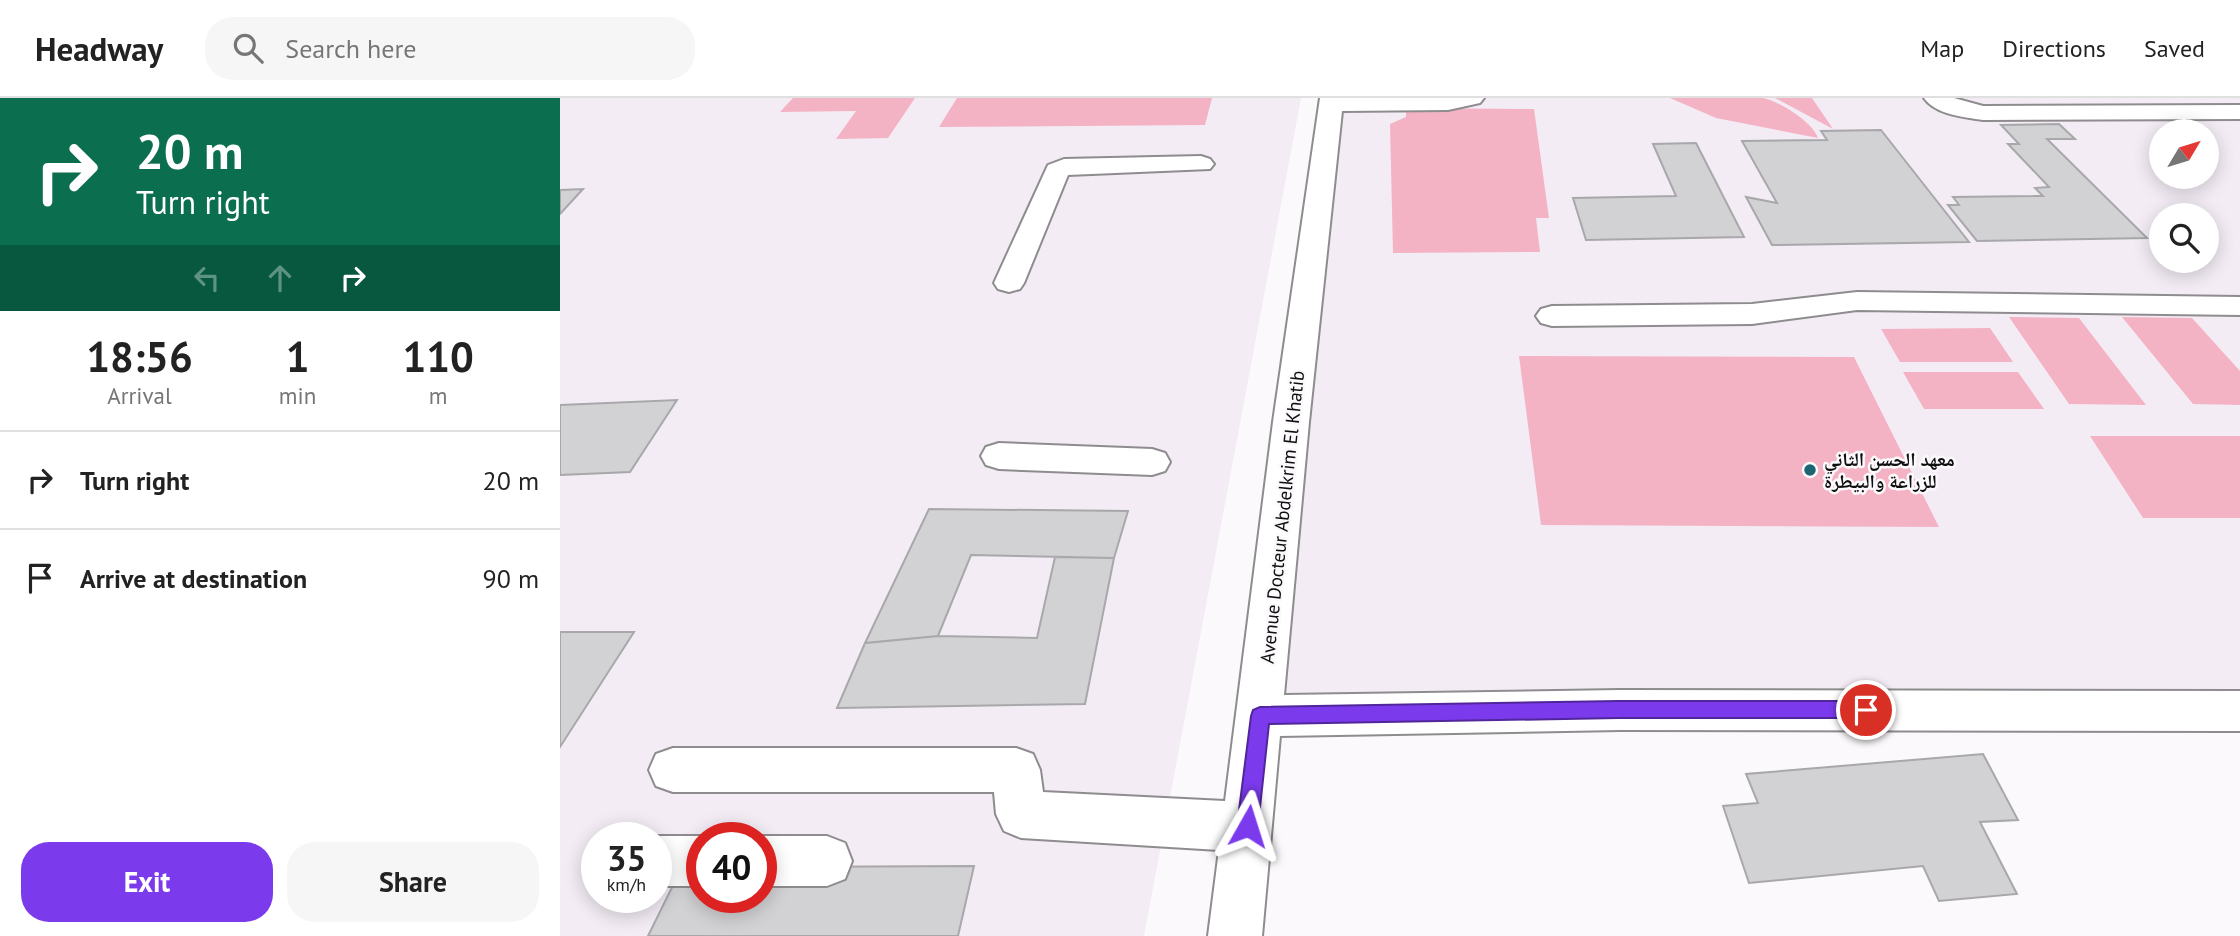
<!DOCTYPE html>
<html lang="en">
<head>
<meta charset="utf-8">
<style>
  :root { --surface:#fff; --page:#f6f6f6; --text:#222; --muted:#767676; --line:#e0e0e0; --accent:#7c3aed }
  body { margin:0; font-family:"PT Sans","Noto Naskh Arabic",sans-serif; background:var(--page); color:var(--text); height:100vh; display:flex; flex-direction:column; font-size:26px; white-space:nowrap }
  * { box-sizing:border-box; margin:0 }
  p { font-size:23px; color:var(--muted) }
  .icon { flex:none; width:38px; height:38px; fill:none; stroke:currentColor; stroke-width:2; stroke-linecap:round; stroke-linejoin:round }
  .map { position:relative; flex:1; overflow:hidden }
  .panel { display:flex; flex-direction:column; background:var(--surface); width:560px }
  .panel>* { flex:none }
  .banner { background:#0b6e4f; color:#fff; overflow:hidden }
  .needle { width:46px; rotate:52deg }
  .tools { position:absolute; left:1589px; top:21px; display:grid; gap:14px }
  .tools a { display:grid; place-items:center; width:70px; height:70px; border-radius:50%; background:var(--surface); box-shadow:0 4px 18px #0003; font-size:35px }
  .speed { position:absolute; left:21px; top:724px; display:flex; gap:14px; font-size:35px; font-weight:700; text-align:center }
  .speed>* { display:grid; place-content:center; width:91px; height:91px; border-radius:50%; background:var(--surface); box-shadow:0 4px 18px #0003; line-height:1 }
  .speed small { font-size:18px; font-weight:400 }
  .speed .limit { border:10px solid #d22; background:#fff; color:#111 }
  .pin { position:absolute; display:grid; place-items:center; width:60px; height:60px; color:#fff; margin:-30px; border:4px solid #fff; border-radius:50%; box-shadow:0 2px 7px #0007 }
  .me { position:absolute; width:77px; margin:-38px; rotate:6deg; stroke-linejoin:round; filter:drop-shadow(0 0 5px #0008) }
  .turn { display:flex; align-items:center; gap:24px; height:147px; padding:0 21px; font-size:32px }
  .turn .icon { width:91px; height:91px; stroke-width:2.5 }
  .turn b { display:block; font-size:49px; line-height:60px }
  .lanes { display:flex; align-items:center; height:66px; padding:0 21px; background:#0003; justify-content:center; gap:35px; direction:ltr }
  .lanes .off { opacity:.35 }
  .eta { display:flex; justify-content:space-evenly; align-items:center; height:119px; text-align:center }
  .eta b { font-size:42px; font-weight:800; line-height:49px }
  .button { display:flex; gap:14px; margin-top:auto; padding:14px 21px }
  .button a { flex:1; height:80px; border-radius:28px; background:var(--accent); color:#fff; font-size:28px; font-weight:800; line-height:80px; text-align:center }
  .button a+a { background:var(--page); color:var(--text) }
  ul { padding:0; list-style:none }
  li { display:flex; align-items:center; gap:21px; height:98px; padding:0 21px; border-top:2px solid var(--line) }
  li div { flex:1 }
  li b { display:block; font-size:26px }
  li em { font-style:normal }
  header { display:flex; align-items:center; gap:42px; box-sizing:border-box; height:98px; padding:0 35px; background:var(--surface); border-bottom:2px solid var(--line) }
  header strong { font-size:33px }
  nav { display:flex; gap:38px; margin-inline-start:auto; font-size:24px }
  .search { width:490px; height:63px; background:var(--page); display:flex; align-items:center; gap:18px; box-sizing:border-box; padding:0 24px; border-radius:28px; color:var(--muted); font-size:26px }
  main { display:flex; flex:1; min-height:0 }
  .map>svg:first-child { display:block }
  .built { fill:#f3ecf5; fill-rule:evenodd }
  .green { fill:#f4b3c4 }
  .building { fill:#d2d1d4; stroke:#a8a7aa; stroke-width:2 }
  .lines { fill:none; stroke-linecap:round; stroke-linejoin:round }
  .minor-casing { stroke:#8e8c8e; stroke-width:4 }
  .minor { fill:#fff; fill-rule:evenodd }
  .route { fill:#7c3aed; stroke:#51269a; stroke-width:2 }
  .poi-dot { fill:#1e6574; stroke:#fbf9fb; stroke-width:2.5 }
  .labels { text-anchor:middle; stroke-width:5; stroke-linejoin:round; paint-order:stroke }
  .poi-label { font-size:19px; font-weight:bold; fill:#100f10; stroke:#fbf9fb; text-anchor:start }
  .street-label { font-size:19px; fill:#100f10; stroke:#fbf9fb }
</style>
</head>
<body>
<header>
<strong>Headway</strong>
<div class="search"><svg class="icon" aria-label="search" viewBox="0 0 24 24"><circle cx="10" cy="10" r="6"/><path d="M15 15l6 6"/></svg>Search here</div>
<nav><a>Map</a><a>Directions</a><a>Saved</a></nav>
</header>
<main>
<section class="panel">
<div class="banner">
<div class="turn"><svg class="icon" aria-label="right" viewBox="0 0 24 24"><path d="M7 20v-9h11M14 6l5 5-5 5"/></svg><div><b>20 m</b>Turn right</div></div>
<div class="lanes"><svg class="icon off" aria-label="left" viewBox="0 0 24 24"><path d="M17 20v-9H6M10 6l-5 5 5 5"/></svg><svg class="icon off" aria-label="ahead" viewBox="0 0 24 24"><path d="M12 20V5M6 11l6-6 6 6"/></svg><svg class="icon" aria-label="right" viewBox="0 0 24 24"><path d="M7 20v-9h11M14 6l5 5-5 5"/></svg></div>
</div>
<div class="eta">
<div><b>18:56</b><p>Arrival</p></div>
<div><b>1</b><p>min</p></div>
<div><b>110</b><p>m</p></div>
</div>
<ul>
<li><svg class="icon" aria-label="right" viewBox="0 0 24 24"><path d="M7 20v-9h11M14 6l5 5-5 5"/></svg><div><b>Turn right</b></div><em>20 m</em></li>
<li><svg class="icon" aria-label="arrive" viewBox="0 0 24 24"><path d="M6 21V4h12l-3 4 3 4H6"/></svg><div><b>Arrive at destination</b></div><em>90 m</em></li>
</ul>
<div class="button"><a>Exit</a><a>Share</a></div>
</section>
<div class="map">
<svg width="1680" height="838" viewBox="0 0 1680 838">
  <rect width="100%" height="100%" fill="#fbf9fb"/>
  <!-- built -->
  <path class="built" d="M 0,0 L 741,0 L 584,838 L 0,838 ZM 37,740 L 96,740 L 96,800 L 37,800 ZM 142,740 L 201,740 L 201,800 L 142,800 Z
    M 780,0 L 1680,0 L 1680,594 L 700,618 ZM 1601,33 L 1647,33 L 1647,79 L 1601,79 ZM 1601,117 L 1647,117 L 1647,163 L 1601,163 Z"/>
  <!-- green -->
  <path class="green" d="M 233,0 L 355,0 L 328,40 L 276,41 L 296,13 L 220,14 Z
    M 397,0 L 652,0 L 645,27 L 379,29 Z
    M 1110,0 C 1139,0 1175,0 1203,0 C 1219,3 1253,24 1258,40 L 1156,20 Z
    M 1215,0 L 1252,0 L 1273,31 Z
    M 846,10 L 974,11 L 989,120 L 976,120 L 980,154 L 833,155 L 830,26 L 846,19 Z
    M 1449,219 L 1519,220 L 1586,307 L 1509,306 Z
    M 1562,219 L 1632,220 L 1680,273 L 1680,307 L 1633,306 Z
    M 1430,230 L 1453,264 L 1340,264 L 1321,231 Z
    M 959,258 L 1294,259 L 1379,429 L 981,427 Z
    M 1343,274 L 1458,274 L 1484,311 L 1364,311 Z
    M 1530,338 L 1680,338 L 1680,420 L 1583,420 Z"/>
  <!-- building -->
  <path class="building" d="M 1499,26 L 1515,41 L 1487,41 L 1587,140 L 1417,143 L 1388,107 L 1399,107 L 1393,99 L 1483,98 L 1475,90 L 1489,89 L 1448,46 L 1459,46 L 1441,27 Z
    M 1321,32 L 1409,144 L 1212,147 L 1186,99 L 1217,105 L 1182,43 L 1267,42 L 1261,33 Z
    M 1136,45 L 1184,139 L 1026,142 L 1013,100 L 1116,98 L 1093,46 Z
    M 23,91 L 0,116 L 0,92 Z
    M 117,302 L 70,374 L 0,377 L 0,307 Z
    M 369,411 L 568,413 L 554,460 L 411,457 L 378,538 L 305,545 Z
    M 495,459 L 554,460 L 525,606 L 277,610 L 305,545 L 378,538 L 477,540 Z
    M 0,534 L 74,534 L 0,649 Z
    M 1423,656 L 1458,722 L 1420,724 L 1457,796 L 1379,803 L 1363,768 L 1189,785 L 1163,708 L 1198,705 L 1186,676 Z
    M 414,768 L 398,838 L 88,838 L 122,769 L 142,769 L 142,800 L 201,800 L 201,769 Z"/>
  <g class="lines">
    <defs>
      <path id="minor" d="M 760,0 L 924,0 L 920,5 L 888,12 L 782,13 L 749,324 L 724,597 L 1060,592 L 1680,593 L 1680,633 L 1060,632 L 720,638 L 702,838 L 648,838 L 659,752 L 461,740 L 444,733 L 436,716 L 434,694 L 113,694 L 96,688 L 89,672 L 96,656 L 113,650 L 456,650 L 473,656 L 480,672 L 483,694 L 665,703 L 713,324 Z
        M 1364,0 L 1394,0 L 1423,8 L 1680,7 L 1680,21 L 1423,22 C 1404,19 1376,17 1364,0 Z
        M 641,58 L 650,61 L 654,66 L 650,71 L 508,77 L 464,185 L 460,191 L 449,194 L 438,191 L 434,185 L 488,67 L 504,61 Z
        M 1297,194 L 1680,199 L 1680,217 L 1297,212 L 1192,226 L 992,228 L 981,225 L 976,218 L 981,211 L 992,208 L 1192,206 Z
        M 439,345 L 592,351 L 605,355 L 610,364 L 605,373 L 592,377 L 439,371 L 426,367 L 421,358 L 426,349 Z
        M 96,738 L 142,738 L 149,740 L 142,740 L 142,788 L 96,788 L 96,740 L 89,740 Z
        M 201,738 L 267,738 L 285,745 L 292,763 L 285,781 L 267,788 L 201,788 L 201,740 L 194,740 Z"/>
    </defs>
    <!-- minor casing -->
    <use href="#minor" class="minor-casing"/>
    <!-- minor -->
    <use href="#minor" class="minor"/>
  </g>
  <!-- route -->
  <path class="route" d="M 1059,603 L 1306,603 L 1313,606 L 1315,612 L 1313,618 L 1306,620 L 1059,620 L 709,626 L 698,728 L 695,735 L 688,738 L 680,735 L 677,728 L 691,618 L 693,612 L 700,609 Z"/>
  <!-- markers -->
  <circle class="poi-dot" cx="1250" cy="372" r="7"/>
  <g class="labels">
    <!-- poi labels -->
    <g class="poi-label">
      <text x="1264" y="368">معهد الحسن الثاني<tspan x="1264" dy="22">للزراعة والبيطرة</tspan></text>
    </g>
    <!-- street labels -->
    <g class="street-label">
      <text transform="translate(722 419) rotate(-84)" y="7">Avenue Docteur Abdelkrim El Khatib</text>
    </g>
  </g>
</svg>
<div class="tools">
<a><svg class="needle" viewBox="-14 -14 28 28"><path d="M0-13l5 13h-10z" fill="#e53935"/><path d="M0 13l5-13h-10z" fill="#767676"/></svg></a>
<a><svg class="icon" aria-label="search" viewBox="0 0 24 24"><circle cx="10" cy="10" r="6"/><path d="M15 15l6 6"/></svg></a>
</div>
<div class="speed"><div>35<small>km/h</small></div><div class="limit">40</div></div>
<div class="pin" style="left:1306px;top:612px;background:#d93025"><svg class="icon" aria-label="arrive" viewBox="0 0 24 24"><path d="M6 21V4h12l-3 4 3 4H6"/></svg></div>
<svg class="me" style="left:688px;top:728px" viewBox="-20 -20 40 40"><path d="M0-17L14 15 0 8-14 15z" fill="#7c3aed" stroke="#fff" stroke-width="4"/></svg>
</div>
</main>
</body>
</html>
